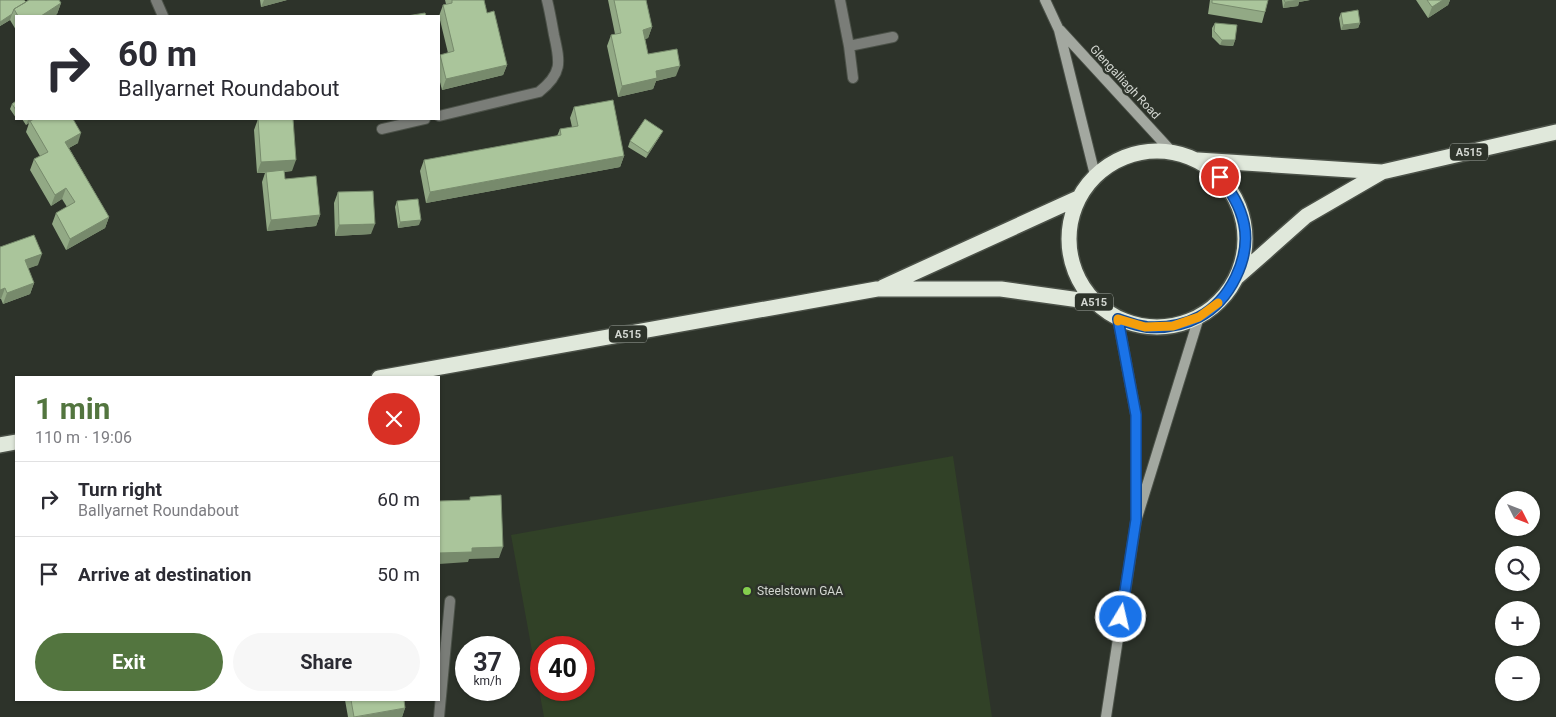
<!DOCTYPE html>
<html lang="en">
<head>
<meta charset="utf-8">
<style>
  :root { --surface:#fff; --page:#f7f7f7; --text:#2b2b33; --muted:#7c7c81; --line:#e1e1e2; --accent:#53753f }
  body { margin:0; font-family:Roboto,sans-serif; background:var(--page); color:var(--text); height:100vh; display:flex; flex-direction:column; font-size:19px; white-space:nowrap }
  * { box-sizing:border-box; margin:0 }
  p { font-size:16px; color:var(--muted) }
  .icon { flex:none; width:28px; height:28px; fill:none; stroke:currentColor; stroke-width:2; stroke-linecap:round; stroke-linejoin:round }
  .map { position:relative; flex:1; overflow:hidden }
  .side { position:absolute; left:15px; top:376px; width:425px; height:325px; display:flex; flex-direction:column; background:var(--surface); border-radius:0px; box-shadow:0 1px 4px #0004 }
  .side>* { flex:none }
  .banner { position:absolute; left:15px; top:15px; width:425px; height:105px; border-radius:0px; box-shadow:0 1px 4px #0004; background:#fff; color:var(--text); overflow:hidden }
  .needle { width:32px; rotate:132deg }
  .buttons { position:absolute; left:1495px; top:491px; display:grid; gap:10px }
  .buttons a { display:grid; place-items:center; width:45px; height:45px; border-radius:50%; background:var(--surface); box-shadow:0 1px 4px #0004; font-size:25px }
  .speed { position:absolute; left:455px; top:636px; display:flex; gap:10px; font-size:25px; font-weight:700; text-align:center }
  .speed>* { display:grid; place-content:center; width:65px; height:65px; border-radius:50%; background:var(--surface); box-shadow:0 1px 4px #0004; line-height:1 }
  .speed small { font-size:12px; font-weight:400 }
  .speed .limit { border:8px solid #d22; background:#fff; color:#111 }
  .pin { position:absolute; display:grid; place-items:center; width:42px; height:42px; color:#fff; margin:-21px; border:2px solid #fff; border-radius:50%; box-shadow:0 1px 5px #0007 }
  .me { position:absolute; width:55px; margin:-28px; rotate:9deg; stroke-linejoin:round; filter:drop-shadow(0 0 4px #0008) }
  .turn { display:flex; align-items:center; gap:18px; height:105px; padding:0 20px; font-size:22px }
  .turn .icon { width:65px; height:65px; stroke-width:2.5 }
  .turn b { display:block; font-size:35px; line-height:42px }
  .round { display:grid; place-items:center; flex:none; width:52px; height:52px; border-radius:26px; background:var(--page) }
  .head { display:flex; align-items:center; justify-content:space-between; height:85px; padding:0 20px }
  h1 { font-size:30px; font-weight:700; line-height:38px; color:var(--accent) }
  .button { display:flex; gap:10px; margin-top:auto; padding:10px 20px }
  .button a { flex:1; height:58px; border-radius:30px; background:var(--accent); color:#fff; font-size:20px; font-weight:700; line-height:58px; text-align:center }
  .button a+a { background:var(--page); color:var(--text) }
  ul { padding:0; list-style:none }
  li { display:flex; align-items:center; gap:15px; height:75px; padding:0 20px; border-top:1px solid var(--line) }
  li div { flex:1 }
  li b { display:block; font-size:19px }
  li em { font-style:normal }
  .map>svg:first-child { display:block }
  .grass { fill:#314127; fill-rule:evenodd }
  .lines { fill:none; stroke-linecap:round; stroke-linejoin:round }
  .lane-casing { stroke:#4b5148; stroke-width:12 }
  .street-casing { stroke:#4b5148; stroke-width:12 }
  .secondary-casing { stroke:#4b5148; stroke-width:12 }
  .highway-casing { stroke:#4b5148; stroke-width:18 }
  .lane { stroke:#7a7d78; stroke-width:10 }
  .street { stroke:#7a7d78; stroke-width:10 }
  .secondary { stroke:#a3a8a0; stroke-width:10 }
  .highway { stroke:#e0e8db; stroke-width:15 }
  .wall { fill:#92a985 }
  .shaded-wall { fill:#778a6c }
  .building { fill:#aac59b; stroke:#778a6c }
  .route-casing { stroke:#114b97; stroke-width:12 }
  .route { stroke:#1a73e8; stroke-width:9 }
  .slow { stroke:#f59e0b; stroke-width:9 }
  .poi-dot { fill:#84cf4d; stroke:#2d332a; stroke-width:2 }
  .labels { text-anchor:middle; stroke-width:5; stroke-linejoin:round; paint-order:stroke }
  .shield { fill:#2d332a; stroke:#a1a69f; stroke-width:1 }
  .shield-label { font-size:11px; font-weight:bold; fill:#d3d7d1 }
  .street-label { font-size:12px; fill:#d3d7d1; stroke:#2d332a }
  .poi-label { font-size:12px; fill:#d3d7d1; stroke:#2d332a; text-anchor:start }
</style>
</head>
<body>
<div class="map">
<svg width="1556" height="717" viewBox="0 0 1556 717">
  <rect width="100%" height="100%" fill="#2d332a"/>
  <!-- grass -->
  <path class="grass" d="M 953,456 L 992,717 L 544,717 L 511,535 ZM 541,648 L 584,648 L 584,690 L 541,690 Z"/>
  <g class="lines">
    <defs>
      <path id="lane" d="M 439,717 L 450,601"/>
      <path id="street" d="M 156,0 L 163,16
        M 840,0 L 849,46 L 853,78
        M 849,46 L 893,37
        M 439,116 L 539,92 C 563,73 560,62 554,35 C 552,24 550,12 547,0
        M 382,129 L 425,119"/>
      <path id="secondary" d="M 1045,0 L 1059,30 L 1095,175
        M 1060,30 L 1172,152
        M 1118,319 L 1136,415 L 1136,510
        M 1106,717 L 1136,521 L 1199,317"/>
      <path id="highway" d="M1069 239a88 88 0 1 1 176 0a88 88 0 1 1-176 0Z
        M 1198,160 L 1382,172 L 1556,132
        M 1236,278 L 1306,216 L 1382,172
        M 883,287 L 1078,198
        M 379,378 L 877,289 L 1001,289 L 1094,302
        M 0,445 L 16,442"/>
    </defs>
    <!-- lane casing -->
    <use href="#lane" class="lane-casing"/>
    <!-- street casing -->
    <use href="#street" class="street-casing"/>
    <!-- secondary casing -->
    <use href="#secondary" class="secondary-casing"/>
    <!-- highway casing -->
    <use href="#highway" class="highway-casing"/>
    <!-- lane -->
    <use href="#lane" class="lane"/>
    <!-- street -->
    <use href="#street" class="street"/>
    <!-- secondary -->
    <use href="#secondary" class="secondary"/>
    <!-- highway -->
    <use href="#highway" class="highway"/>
  </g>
  <!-- wall -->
  <path class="wall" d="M 0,0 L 26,2 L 61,3 L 57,14 L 54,16 L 16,16 L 16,30 L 10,20 L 0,26 Z
    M 260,0 L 287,0 L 261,7 Z
    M 445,0 L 484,0 L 487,13 L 507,65 L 503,75 L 442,90 L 439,78 L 439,58 L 440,55 L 448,53 L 439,16 L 443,5 L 446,4 Z
    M 608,0 L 646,0 L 652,27 L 648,38 L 645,39 L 648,54 L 676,76 L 656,81 L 653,89 L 618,97 L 607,46 L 611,35 L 615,34 Z
    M 1210,0 L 1268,0 L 1265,12 L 1262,23 L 1208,14 Z
    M 1282,0 L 1310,0 L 1299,2 L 1298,6 L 1283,8 Z
    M 1416,0 L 1450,0 L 1448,5 L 1428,18 Z
    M 1341,13 L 1360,23 L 1358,28 L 1341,30 L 1339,18 Z
    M 1215,23 L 1235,40 L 1233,46 L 1220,45 L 1212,37 L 1212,28 Z
    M 16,101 L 16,118 L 10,109 L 12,104 Z
    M 574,107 L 624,156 L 620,167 L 426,203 L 420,171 L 424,160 L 557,136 L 560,129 L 572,127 L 570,118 Z
    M 22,119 L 73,119 L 78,143 L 69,148 L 109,217 L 105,228 L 66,250 L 52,224 L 56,213 L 67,207 L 62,199 L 51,206 L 30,170 L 34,159 L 40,156 L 26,132 L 29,123 L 26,125 Z
    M 258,119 L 292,171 L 284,172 L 285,179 L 320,215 L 316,226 L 267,231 L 262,182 L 265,173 L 257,173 L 254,130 Z
    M 660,136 L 646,158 L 628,147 L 630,141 Z
    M 338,192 L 371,234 L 335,236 L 334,203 Z
    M 397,201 L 419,225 L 398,228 L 395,207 Z
    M 0,247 L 38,265 L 28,268 L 34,283 L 30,294 L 3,304 L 1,299 L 0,299 Z
    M 345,700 L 404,700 L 405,708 L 402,717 L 348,717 Z"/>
  <!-- shaded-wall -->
  <path class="shaded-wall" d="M 264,0 L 287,0 L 261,7 Z
    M 1297,0 L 1310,0 L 1299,2 L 1298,6 L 1283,8 L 1285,2 Z
    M 1443,0 L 1450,0 L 1448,5 L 1428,18 L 1432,7 Z
    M 61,3 L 57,14 L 54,16 L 41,16 Z
    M 12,14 L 10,20 L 0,26 L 0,22 Z
    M 1360,23 L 1358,28 L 1341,30 L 1343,25 Z
    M 652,27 L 648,38 L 639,41 L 643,30 Z
    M 1222,40 L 1235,40 L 1233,46 L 1220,45 Z
    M 507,65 L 503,75 L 442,90 L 446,79 Z
    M 680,66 L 676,76 L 656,81 L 653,89 L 618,97 L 622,86 L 656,71 Z
    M 29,119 L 37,119 L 30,121 L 29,123 L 26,125 L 28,120 Z
    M 663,131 L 660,136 L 646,158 L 648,153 Z
    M 81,133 L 78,143 L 61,152 L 65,142 Z
    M 624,156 L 620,167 L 426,203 L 430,192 Z
    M 296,160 L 292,171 L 257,173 L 261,162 Z
    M 66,188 L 62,199 L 51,206 L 55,195 Z
    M 320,215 L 316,226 L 267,231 L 271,220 Z
    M 109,217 L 105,228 L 66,250 L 70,239 Z
    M 421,220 L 419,225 L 398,228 L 400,222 Z
    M 375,224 L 371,234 L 335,236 L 339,225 Z
    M 42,254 L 38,265 L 22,271 L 25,260 Z
    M 34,283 L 30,294 L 3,304 L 7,293 Z
    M 5,288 L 1,299 L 0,299 L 0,290 Z
    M 503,547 L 499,558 L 469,559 L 468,562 L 439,564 L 439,553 L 472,548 Z
    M 405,708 L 402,717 L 357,717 Z"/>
  <!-- building -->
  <path class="building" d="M 0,0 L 24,0 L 26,2 L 14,9 L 12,14 L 0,22 Z
    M 29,0 L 59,0 L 61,3 L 41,16 L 18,16 L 14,9 Z
    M 452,0 L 484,0 L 487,13 L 494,11 L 507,65 L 446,79 L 440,55 L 454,51 L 443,5 L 452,3 Z
    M 614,0 L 646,0 L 652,27 L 643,30 L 648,54 L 677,49 L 680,66 L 656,71 L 657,78 L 622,86 L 611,35 L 621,33 Z
    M 1212,0 L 1268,0 L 1265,12 L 1212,3 Z
    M 1284,0 L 1300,0 L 1285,2 Z
    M 1427,0 L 1443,0 L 1432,7 Z
    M 1358,10 L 1360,23 L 1343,25 L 1341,13 Z
    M 425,13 L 426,16 L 407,16 Z
    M 1215,23 L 1237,25 L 1235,40 L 1222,40 L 1214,31 Z
    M 613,100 L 624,156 L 430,192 L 424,160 L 561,135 L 560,129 L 578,126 L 574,107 Z
    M 16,101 L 16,110 L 12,104 Z
    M 34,119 L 73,119 L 81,133 L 65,142 L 109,217 L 70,239 L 56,213 L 75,202 L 66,188 L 55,195 L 34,159 L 48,152 L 30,121 Z
    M 258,119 L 293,119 L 296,160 L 261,162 Z
    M 645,119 L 663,131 L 648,153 L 630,141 Z
    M 284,170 L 285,179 L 316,176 L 320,215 L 271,220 L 266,172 Z
    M 373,191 L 375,224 L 339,225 L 338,192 Z
    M 418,199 L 421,220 L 400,222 L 397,201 Z
    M 34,235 L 42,254 L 25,260 L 34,283 L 7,293 L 5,288 L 0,290 L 0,247 Z
    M 501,495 L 503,547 L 472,548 L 472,552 L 439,553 L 439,501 L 470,500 L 470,497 Z
    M 351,700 L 404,700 L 405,708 L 354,717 Z"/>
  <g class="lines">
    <defs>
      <path id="route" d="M 1121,617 L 1136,520 L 1136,415 L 1118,319 C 1127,322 1137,326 1147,327 C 1164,328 1184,325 1199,317 C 1230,301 1251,258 1244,224 C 1240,205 1231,192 1220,177"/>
    </defs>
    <!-- route casing -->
    <use href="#route" class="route-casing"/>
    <!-- route -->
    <use href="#route" class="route"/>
    <!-- slow -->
    <path class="slow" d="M 1118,321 L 1118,319 L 1145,327 L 1173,326 L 1199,317 L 1218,303"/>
  </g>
  <!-- markers -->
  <circle class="poi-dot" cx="747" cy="591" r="5"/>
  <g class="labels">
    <!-- shield labels -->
    <g class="shield">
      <rect x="1450" y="143.5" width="38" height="17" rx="4"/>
      <rect x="1075" y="293.5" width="38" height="17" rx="4"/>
      <rect x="609" y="325.5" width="38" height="17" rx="4"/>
    </g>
    <g class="shield-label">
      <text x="1469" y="156">A515</text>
      <text x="1094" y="306">A515</text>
      <text x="628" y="338">A515</text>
    </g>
    <!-- street labels -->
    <g class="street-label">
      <text transform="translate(1125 82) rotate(47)" y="4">Glengalliagh Road</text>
    </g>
    <!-- poi labels -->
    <g class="poi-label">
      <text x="757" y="595">Steelstown GAA</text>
    </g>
  </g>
</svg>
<div class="buttons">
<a><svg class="needle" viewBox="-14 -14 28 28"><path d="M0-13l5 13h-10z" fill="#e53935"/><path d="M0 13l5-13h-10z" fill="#7c7c81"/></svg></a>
<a><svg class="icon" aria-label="search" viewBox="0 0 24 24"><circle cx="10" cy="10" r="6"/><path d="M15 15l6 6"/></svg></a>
<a>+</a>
<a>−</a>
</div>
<div class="speed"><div>37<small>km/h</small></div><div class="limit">40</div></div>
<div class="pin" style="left:1220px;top:177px;background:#d93025"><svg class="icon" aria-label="arrive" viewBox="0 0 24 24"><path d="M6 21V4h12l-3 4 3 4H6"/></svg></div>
<svg class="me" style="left:1121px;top:617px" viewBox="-20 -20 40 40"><circle r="17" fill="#1a73e8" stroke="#fff" stroke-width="3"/><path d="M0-11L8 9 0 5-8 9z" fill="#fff"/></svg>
<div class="banner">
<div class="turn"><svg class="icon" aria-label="right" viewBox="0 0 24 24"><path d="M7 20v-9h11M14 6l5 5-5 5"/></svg><div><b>60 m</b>Ballyarnet Roundabout</div></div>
</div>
<section class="side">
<div class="head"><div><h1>1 min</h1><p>110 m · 19:06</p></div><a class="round" style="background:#d93025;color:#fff"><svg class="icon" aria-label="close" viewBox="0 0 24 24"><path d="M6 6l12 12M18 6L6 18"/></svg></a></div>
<ul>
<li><svg class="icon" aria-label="right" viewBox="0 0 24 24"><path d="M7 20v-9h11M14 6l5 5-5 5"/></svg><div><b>Turn right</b><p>Ballyarnet Roundabout</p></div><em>60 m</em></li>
<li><svg class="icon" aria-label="arrive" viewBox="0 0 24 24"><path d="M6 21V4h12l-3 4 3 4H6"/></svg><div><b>Arrive at destination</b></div><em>50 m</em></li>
</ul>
<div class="button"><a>Exit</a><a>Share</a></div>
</section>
</div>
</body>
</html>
